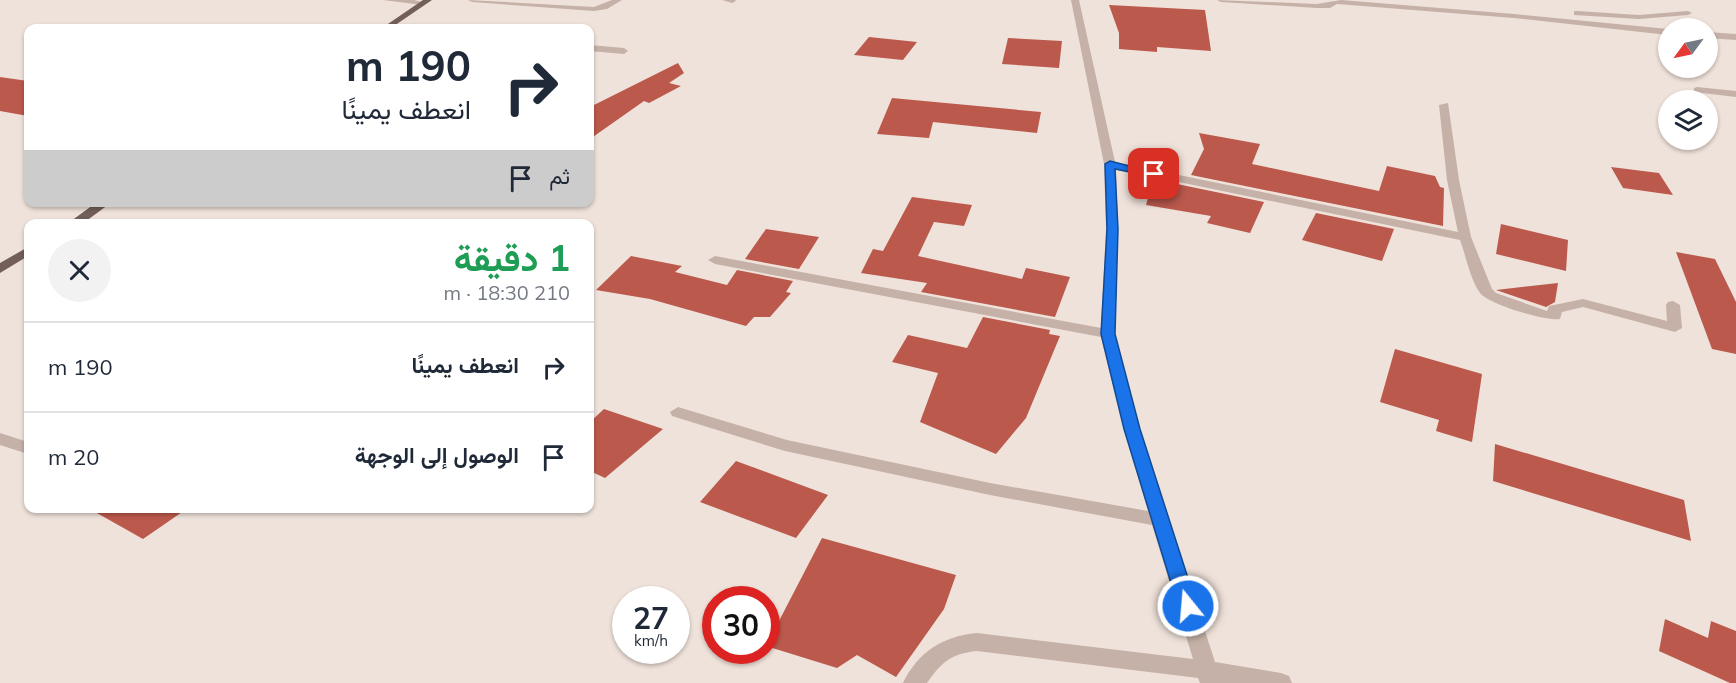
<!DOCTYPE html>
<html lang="ar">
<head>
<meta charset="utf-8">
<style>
  :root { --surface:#fff; --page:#f2f2f3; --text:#1f2937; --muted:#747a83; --line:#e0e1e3 }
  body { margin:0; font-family:Mulish,Vazirmatn,sans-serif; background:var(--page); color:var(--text); direction:rtl; height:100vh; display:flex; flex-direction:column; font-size:22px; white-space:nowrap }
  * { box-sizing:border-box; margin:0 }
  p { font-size:20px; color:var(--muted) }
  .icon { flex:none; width:33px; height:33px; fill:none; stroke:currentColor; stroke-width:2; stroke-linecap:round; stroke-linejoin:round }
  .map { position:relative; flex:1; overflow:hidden; direction:ltr }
  .drawer { position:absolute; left:24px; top:219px; width:570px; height:294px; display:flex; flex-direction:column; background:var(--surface); border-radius:12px; box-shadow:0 2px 4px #0004; direction:rtl }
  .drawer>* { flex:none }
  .top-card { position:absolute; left:24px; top:24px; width:570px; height:183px; border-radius:12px; box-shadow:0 2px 4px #0004; direction:rtl; background:#fff; color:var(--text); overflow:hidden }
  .needle { width:39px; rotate:237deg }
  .controls { position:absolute; left:1658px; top:18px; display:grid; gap:12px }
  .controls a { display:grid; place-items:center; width:60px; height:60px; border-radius:50%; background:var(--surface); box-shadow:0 2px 4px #0004; font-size:30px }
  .speed { position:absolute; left:612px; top:586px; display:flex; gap:12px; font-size:30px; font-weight:700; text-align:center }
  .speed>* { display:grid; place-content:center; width:78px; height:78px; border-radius:50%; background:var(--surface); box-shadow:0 2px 4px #0004; line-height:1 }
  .speed small { font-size:15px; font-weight:400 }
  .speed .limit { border:9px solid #d22; background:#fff; color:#111 }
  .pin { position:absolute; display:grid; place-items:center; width:51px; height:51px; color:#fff; margin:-26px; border-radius:12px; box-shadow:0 3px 9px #0006 }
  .me { position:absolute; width:66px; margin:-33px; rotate:343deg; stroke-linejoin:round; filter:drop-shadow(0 0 4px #0008) }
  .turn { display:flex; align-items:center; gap:21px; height:126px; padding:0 24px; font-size:27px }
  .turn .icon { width:78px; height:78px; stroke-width:2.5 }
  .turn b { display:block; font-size:42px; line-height:51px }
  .then { display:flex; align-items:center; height:57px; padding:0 24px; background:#0003; gap:12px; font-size:22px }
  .round { display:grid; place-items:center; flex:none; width:63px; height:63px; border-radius:32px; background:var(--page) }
  .head { display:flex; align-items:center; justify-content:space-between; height:102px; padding:0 24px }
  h1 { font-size:36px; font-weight:700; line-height:45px; color:#1e9e55 }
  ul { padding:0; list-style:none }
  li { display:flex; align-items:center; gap:18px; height:90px; padding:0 24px; border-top:2px solid var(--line) }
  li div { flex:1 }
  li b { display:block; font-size:22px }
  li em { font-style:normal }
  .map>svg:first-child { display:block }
  .building { fill:#bb594c }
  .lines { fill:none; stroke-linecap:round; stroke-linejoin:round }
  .street { fill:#c5b1a7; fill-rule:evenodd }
  .primary { fill:#735f59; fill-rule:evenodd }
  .route { fill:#1a73e8; stroke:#114b97; stroke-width:1.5 }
</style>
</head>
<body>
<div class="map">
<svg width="1736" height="683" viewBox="0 0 1736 683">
  <rect width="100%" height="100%" fill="#efe2da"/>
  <!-- building -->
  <path class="building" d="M 1109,5 L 1205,10 L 1211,51 L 1157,47 L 1157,52 L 1119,49 L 1119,33 Z
    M 869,37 L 917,42 L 903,60 L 854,55 Z
    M 1008,38 L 1062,41 L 1059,68 L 1002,64 Z
    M 678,63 L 684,73 L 669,83 L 681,86 L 649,103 L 644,101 L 590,139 L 590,107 Z
    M 0,77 L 28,81 L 28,116 L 0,111 Z
    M 892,98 L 1041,112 L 1037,133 L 933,122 L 929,138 L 877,134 Z
    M 1199,133 L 1260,144 L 1252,164 L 1379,191 L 1387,166 L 1435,176 L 1440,187 L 1444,188 L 1443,226 L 1191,175 L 1204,149 Z
    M 1611,167 L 1659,173 L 1673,195 L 1623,188 Z
    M 1153,180 L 1177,184 L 1264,202 L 1250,233 L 1207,223 L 1211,216 L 1146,205 Z
    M 912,197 L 972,205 L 964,226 L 934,222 L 918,256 L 1022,279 L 1026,268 L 1070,277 L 1055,317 L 921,292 L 927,283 L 861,273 L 873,249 L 883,251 Z
    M 1316,213 L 1394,229 L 1382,261 L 1302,240 Z
    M 1501,224 L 1568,240 L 1566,271 L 1496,254 Z
    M 766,229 L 819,237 L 799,269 L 745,259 Z
    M 1676,252 L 1715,259 L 1736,302 L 1736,354 L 1712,349 Z
    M 631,256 L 682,266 L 675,272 L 727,285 L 737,270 L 793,281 L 786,292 L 791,293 L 770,317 L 754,317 L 746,326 L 650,299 L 596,290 Z
    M 1558,283 L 1555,302 L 1546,307 L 1496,290 Z
    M 983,317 L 1050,330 L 1049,334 L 1060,336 L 1026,418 L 996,454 L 920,422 L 938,373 L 892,362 L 908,335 L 967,348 Z
    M 1395,349 L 1482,374 L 1472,442 L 1436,431 L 1439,420 L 1380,402 Z
    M 604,409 L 663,429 L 605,478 L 590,471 L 590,422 Z
    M 1495,444 L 1684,500 L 1691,541 L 1493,481 Z
    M 736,461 L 828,495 L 796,538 L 700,502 Z
    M 88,508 L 188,508 L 143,539 Z
    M 822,538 L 956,575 L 944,609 L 896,677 L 857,655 L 837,668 L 766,646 Z
    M 1665,619 L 1708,638 L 1711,621 L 1736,631 L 1736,683 L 1730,683 L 1659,651 Z"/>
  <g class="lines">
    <!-- street -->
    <path class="street" d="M 383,0 L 414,0 L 426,3 L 422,5 Z
      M 468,0 L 594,7 L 612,0 L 622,0 L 607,9 L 594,11 L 472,2 Z
      M 722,0 L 735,0 L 736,1 L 732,3 Z
      M 1071,0 L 1079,0 L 1115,162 L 1458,232 L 1447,180 L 1439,105 L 1448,103 L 1459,180 L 1471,237 L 1492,289 L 1496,293 L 1547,311 L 1549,306 L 1583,299 L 1667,321 L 1666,305 L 1668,302 L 1673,301 L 1680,305 L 1682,328 L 1675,332 L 1583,307 L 1562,312 L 1560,319 C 1547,322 1488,304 1480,293 C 1470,279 1466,256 1460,240 L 1116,169 L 1118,229 L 1115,334 L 1140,429 L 1215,662 L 1281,673 L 1289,676 L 1292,683 L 1200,683 L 1198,678 L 977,651 C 950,654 942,662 927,683 L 903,683 C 918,652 943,636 977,633 L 1193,659 L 1152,525 L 990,495 L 785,451 L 672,416 L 670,412 L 678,407 L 787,440 L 990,483 L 1148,511 L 1124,429 L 1101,337 L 715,264 L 708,260 L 715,256 L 1101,328 L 1106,229 L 1104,164 Z
      M 1217,0 L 1317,4 L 1341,0 L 1514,14 L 1668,29 L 1668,35 L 1514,18 L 1337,4 L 1330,8 L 1317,8 L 1221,2 Z
      M 1577,11 L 1639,15 L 1688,11 L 1692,13 L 1688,15 L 1639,19 L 1574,15 L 1574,11 Z
      M 388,25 L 406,28 L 385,28 Z
      M 1707,32 L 1736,34 L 1736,40 L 1707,38 Z
      M 590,45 L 624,48 L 628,51 L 624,54 L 590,51 Z
      M 1697,87 L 1736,91 L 1736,97 L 1694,92 L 1694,88 Z
      M 0,433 L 28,442 L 28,454 L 0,445 Z"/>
    <!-- primary -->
    <path class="primary" d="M 423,0 L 432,0 L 391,28 L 382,28 Z
      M 97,202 L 112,202 L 82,224 L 67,224 Z
      M 28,247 L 28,256 L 0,273 L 0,263 Z"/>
  </g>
  <!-- route -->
  <path class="route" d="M 1110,161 L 1160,174 L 1154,177 L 1115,169 L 1118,229 L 1115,334 L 1140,429 L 1197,606 L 1194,611 L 1188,613 L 1181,611 L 1178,606 L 1124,429 L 1101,334 L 1107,229 L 1105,164 Z"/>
</svg>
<div class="controls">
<a><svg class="needle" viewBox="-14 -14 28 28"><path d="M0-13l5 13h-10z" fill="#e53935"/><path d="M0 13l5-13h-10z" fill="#747a83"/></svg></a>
<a><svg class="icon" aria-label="layers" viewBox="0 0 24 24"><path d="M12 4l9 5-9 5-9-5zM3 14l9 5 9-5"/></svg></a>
</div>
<div class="speed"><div>27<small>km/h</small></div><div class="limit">30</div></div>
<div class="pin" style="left:1154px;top:174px;background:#d93025"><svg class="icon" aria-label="arrive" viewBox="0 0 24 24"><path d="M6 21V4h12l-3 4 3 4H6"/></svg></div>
<svg class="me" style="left:1188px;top:606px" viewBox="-20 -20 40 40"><circle r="17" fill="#1a73e8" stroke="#fff" stroke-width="3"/><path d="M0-11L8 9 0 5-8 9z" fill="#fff"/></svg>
<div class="top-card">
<div class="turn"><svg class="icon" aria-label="right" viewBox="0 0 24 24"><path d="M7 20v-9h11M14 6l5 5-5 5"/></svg><div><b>190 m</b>انعطف يمينًا</div></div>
<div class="then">ثم<svg class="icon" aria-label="arrive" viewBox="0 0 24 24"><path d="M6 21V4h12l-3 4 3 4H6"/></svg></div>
</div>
<section class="drawer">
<div class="head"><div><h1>1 دقيقة</h1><p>210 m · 18:30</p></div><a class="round"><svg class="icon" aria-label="close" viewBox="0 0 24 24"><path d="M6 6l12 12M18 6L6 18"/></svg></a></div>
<ul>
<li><svg class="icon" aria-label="right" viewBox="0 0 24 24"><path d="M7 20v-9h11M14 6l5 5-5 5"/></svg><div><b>انعطف يمينًا</b></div><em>190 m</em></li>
<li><svg class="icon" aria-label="arrive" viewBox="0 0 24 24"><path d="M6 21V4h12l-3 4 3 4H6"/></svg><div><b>الوصول إلى الوجهة</b></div><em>20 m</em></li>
</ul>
</section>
</div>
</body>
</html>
